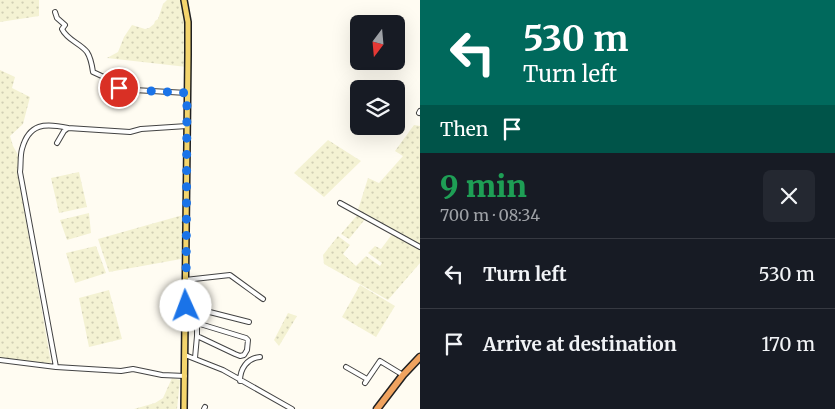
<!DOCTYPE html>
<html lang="en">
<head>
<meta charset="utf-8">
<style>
  :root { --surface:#171b24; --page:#242831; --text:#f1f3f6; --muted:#9ea1a6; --line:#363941 }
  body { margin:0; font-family:Merriweather,serif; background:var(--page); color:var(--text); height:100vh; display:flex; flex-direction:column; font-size:19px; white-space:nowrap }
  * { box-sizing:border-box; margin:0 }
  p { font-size:16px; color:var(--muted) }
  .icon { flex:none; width:28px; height:28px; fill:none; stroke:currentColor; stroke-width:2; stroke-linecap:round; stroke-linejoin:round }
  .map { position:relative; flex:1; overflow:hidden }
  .drawer { display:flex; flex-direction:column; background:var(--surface); width:415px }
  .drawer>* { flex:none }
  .guide { background:#00695c; color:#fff; overflow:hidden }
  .needle { width:32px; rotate:196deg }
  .tools { position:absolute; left:350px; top:15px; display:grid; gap:10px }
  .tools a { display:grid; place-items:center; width:55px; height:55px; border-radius:8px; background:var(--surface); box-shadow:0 5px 20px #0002; font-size:25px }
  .pin { position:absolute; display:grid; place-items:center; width:42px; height:42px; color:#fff; margin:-21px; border:2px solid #fff; border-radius:50%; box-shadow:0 1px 5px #0007 }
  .me { position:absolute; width:55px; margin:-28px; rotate:358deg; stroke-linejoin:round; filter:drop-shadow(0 0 4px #0008) }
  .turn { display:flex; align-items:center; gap:18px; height:105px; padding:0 20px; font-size:22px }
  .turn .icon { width:65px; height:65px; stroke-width:2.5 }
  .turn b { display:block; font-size:35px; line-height:42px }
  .then { display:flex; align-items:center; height:48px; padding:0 20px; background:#0003; gap:10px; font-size:19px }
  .round { display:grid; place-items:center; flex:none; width:52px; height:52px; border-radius:8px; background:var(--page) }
  .headline { display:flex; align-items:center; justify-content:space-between; height:85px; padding:0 20px }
  h1 { font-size:30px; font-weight:800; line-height:38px; color:#1e9e55 }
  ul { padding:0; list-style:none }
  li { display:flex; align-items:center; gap:15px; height:70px; padding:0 20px; border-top:1px solid var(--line) }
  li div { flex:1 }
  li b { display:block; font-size:19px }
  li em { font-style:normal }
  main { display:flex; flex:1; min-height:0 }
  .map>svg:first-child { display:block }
  .farmland { fill:url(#farmland-dots) }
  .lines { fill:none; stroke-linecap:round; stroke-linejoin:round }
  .minor-casing { stroke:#434343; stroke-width:6 }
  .major-casing { stroke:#212121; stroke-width:8 }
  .highway-casing { stroke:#212121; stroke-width:9 }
  .minor { stroke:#fff; stroke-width:4 }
  .major { stroke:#f4d56d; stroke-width:5 }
  .highway { stroke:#f0a35f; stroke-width:6 }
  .route { stroke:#1a73e8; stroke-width:9; stroke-dasharray:0 16.2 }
</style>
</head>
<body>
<main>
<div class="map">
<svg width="420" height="409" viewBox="0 0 420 409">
  <defs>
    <pattern id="farmland-dots" width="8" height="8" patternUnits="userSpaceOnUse" patternTransform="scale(1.25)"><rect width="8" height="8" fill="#f4f2d3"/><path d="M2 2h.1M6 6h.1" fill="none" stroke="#d0ceb4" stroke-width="1.8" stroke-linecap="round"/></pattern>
  </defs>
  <rect width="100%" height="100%" fill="#fffcf2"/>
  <!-- farmland -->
  <path class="farmland" d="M 0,0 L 39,0 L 39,16 L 0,22 Z
    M 167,0 L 181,0 L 183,4 L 187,26 L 187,67 L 107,58 L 118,52 L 124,37 L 132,25 L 145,29 L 149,28 L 154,24 L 155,21 L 158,19 L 163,4 Z
    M 0,70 L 15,77 L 12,88 L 30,97 L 23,124 L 10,136 L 13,146 L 22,162 L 18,175 L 51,363 L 0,361 Z
    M 414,125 L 420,126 L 420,245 L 382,226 L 358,210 L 368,178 L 379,183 L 403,156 L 395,151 Z
    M 328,140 L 361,161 L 324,197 L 294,173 Z
    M 79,172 L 87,207 L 59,213 L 51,178 Z
    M 89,213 L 91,233 L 67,240 L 60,220 Z
    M 359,213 L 366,218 L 349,239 L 341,234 Z
    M 183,215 L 181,259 L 109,272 L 98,239 Z
    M 393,233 L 420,248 L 420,263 L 388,300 L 324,264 L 323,255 L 338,236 L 350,245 L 343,254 L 356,266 L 366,256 L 380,266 L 382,263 L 368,253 L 375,246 L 381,249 Z
    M 96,246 L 106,273 L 75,283 L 66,253 Z
    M 360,285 L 395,306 L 376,337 L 342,317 Z
    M 109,290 L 122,339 L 89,347 L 79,298 Z
    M 288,313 L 297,316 L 279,346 L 274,340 Z
    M 172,378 L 180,380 L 177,409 L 134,409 L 155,403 L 163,398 Z"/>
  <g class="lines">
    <defs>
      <path id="minor" d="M 55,12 L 57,18 L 65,25 L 62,29 C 67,40 80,43 87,52 C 91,58 92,65 93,72 L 106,78 L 109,86 L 134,90 L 187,93
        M 419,113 L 420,111
        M 57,143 L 64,131 L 68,128 L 130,132 L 141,129 L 187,126
        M 340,203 L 420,247
        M 185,280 L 230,275 L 263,299
        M 186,306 L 249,322
        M 200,324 L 246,338 L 248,340 L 247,350 L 244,355 L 240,356 L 235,354 L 197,336 L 197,325 Z
        M 185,355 L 223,370 L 292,409
        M 195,358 L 197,336
        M 0,360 L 56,367 L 121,371 L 133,369 L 162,375 L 185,376
        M 56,367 L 20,172 C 21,165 20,156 22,149 C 29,123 45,123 68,128
        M 346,367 L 367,379
        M 240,381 C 240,369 247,358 260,357
        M 365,383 L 380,361 L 403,375
        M 204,409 L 205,407"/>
      <path id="major" d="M 184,409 L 188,54 L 188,22 L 184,0"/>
      <path id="highway" d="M 377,409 L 403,375 L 420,357"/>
    </defs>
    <!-- minor casing -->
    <use href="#minor" class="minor-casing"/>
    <!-- major casing -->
    <use href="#major" class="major-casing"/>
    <!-- highway casing -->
    <use href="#highway" class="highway-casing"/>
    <!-- minor -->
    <use href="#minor" class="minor"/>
    <!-- major -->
    <use href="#major" class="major"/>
    <!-- highway -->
    <use href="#highway" class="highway"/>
  </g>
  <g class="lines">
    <!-- route -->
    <path class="route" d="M 119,88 L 134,90 L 187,93 L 186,306"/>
  </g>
</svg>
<div class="tools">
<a><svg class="needle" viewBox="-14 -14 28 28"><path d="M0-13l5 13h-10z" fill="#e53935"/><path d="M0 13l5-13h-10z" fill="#9ea1a6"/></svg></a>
<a><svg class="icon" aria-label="layers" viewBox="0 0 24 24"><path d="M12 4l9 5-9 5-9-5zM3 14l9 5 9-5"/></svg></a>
</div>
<div class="pin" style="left:119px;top:88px;background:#d93025"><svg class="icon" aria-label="arrive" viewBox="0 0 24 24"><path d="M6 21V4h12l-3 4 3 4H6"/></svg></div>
<svg class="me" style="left:186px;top:306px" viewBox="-20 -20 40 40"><circle r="19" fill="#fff"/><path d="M0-13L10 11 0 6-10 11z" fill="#1a73e8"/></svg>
</div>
<section class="drawer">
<div class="guide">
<div class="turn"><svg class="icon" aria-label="left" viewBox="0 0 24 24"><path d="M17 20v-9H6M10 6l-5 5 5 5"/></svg><div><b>530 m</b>Turn left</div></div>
<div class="then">Then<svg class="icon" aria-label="arrive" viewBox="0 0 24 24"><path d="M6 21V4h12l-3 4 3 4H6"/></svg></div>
</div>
<div class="headline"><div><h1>9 min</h1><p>700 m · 08:34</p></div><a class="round"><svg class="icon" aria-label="close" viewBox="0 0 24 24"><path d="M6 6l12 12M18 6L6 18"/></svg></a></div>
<ul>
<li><svg class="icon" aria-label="left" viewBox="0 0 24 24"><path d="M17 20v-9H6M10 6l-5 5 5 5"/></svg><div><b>Turn left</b></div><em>530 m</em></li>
<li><svg class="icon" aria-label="arrive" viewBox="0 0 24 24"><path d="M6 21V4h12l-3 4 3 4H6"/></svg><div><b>Arrive at destination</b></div><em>170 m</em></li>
</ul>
</section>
</main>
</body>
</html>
